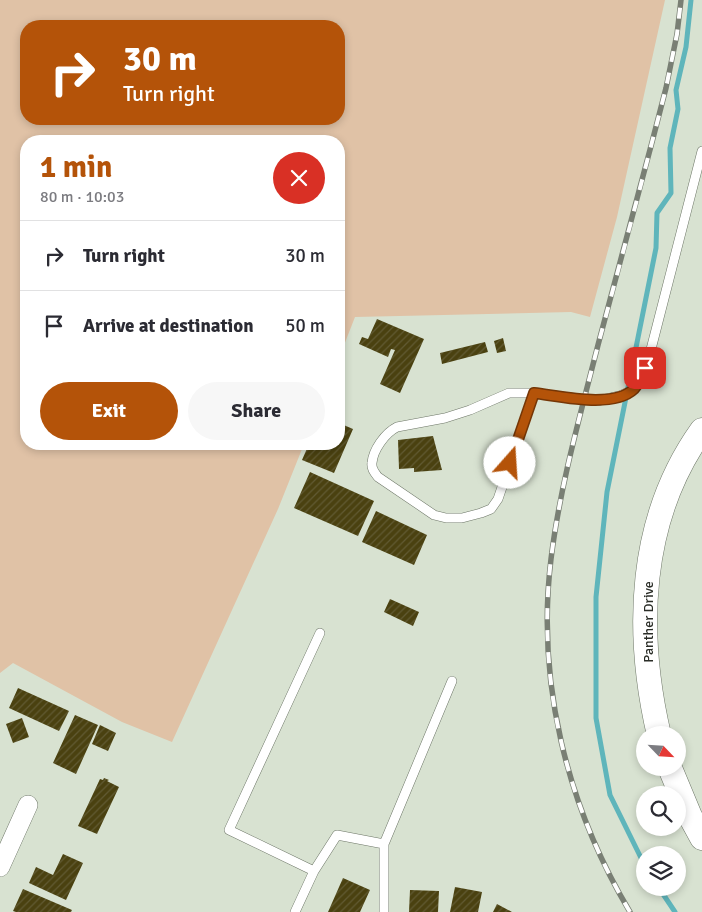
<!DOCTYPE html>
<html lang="en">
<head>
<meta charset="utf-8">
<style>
  :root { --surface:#fff; --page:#f7f7f7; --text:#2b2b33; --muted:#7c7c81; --line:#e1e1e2; --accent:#b45309 }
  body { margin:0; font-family:Signika,sans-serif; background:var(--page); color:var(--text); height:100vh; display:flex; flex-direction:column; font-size:19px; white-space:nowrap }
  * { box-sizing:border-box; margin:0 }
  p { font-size:16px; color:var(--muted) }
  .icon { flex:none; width:28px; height:28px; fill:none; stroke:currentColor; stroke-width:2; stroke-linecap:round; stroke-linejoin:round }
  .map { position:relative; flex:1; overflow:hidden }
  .side { position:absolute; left:20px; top:135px; width:325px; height:315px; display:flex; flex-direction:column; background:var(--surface); border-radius:20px; box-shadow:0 2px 8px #0003 }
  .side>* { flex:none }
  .banner { position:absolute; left:20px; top:20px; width:325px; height:105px; border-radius:20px; box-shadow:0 2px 8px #0003; background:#b45309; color:#fff; overflow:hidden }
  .needle { width:32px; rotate:115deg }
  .buttons { position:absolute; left:636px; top:726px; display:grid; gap:10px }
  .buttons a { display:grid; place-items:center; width:50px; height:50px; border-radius:50%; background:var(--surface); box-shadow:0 2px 8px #0003; font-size:25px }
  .pin { position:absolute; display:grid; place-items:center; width:42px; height:42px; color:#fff; margin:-21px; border-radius:10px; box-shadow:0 2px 8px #0006 }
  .me { position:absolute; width:55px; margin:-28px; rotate:19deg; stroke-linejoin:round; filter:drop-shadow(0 0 4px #0008) }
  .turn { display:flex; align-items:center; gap:18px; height:105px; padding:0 20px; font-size:22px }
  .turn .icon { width:65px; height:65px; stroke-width:2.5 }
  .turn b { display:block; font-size:35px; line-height:42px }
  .round { display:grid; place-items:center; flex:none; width:52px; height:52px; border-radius:26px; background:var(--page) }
  .head { display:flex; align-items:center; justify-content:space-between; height:85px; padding:0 20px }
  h1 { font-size:30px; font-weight:700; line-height:38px; color:var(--accent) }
  .button { display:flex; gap:10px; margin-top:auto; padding:10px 20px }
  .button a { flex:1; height:58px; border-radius:30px; background:var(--accent); color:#fff; font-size:20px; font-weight:700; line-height:58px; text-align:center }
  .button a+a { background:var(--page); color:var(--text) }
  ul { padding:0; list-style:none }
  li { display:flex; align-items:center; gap:15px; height:70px; padding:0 20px; border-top:1px solid var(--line) }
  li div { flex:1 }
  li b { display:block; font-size:19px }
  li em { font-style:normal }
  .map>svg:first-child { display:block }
  .grass { fill:#e0c2a6; fill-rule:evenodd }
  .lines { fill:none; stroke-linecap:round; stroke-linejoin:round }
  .stream { stroke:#5fb5bb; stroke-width:5 }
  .building { fill:url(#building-hatch) }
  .service-casing { stroke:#6d7667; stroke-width:10 }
  .minor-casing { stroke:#6d7667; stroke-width:20 }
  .tertiary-casing { stroke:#6d7667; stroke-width:25 }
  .service { stroke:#fff; stroke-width:9 }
  .minor { stroke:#fff; stroke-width:19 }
  .tertiary { stroke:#fff; stroke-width:24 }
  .rail-casing { stroke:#797f74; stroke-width:5.5 }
  .rail { stroke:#fff; stroke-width:4; stroke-dasharray:11; stroke-linecap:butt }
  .route-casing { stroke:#753606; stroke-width:12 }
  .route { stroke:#b45309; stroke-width:9 }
  .labels { text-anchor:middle; stroke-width:5; stroke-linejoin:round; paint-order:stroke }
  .street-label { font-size:14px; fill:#2a2d27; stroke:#fff }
</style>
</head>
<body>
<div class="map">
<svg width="702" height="912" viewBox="0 0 702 912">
  <defs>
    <pattern id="building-hatch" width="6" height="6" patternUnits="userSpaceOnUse" patternTransform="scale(1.25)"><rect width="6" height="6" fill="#4a4110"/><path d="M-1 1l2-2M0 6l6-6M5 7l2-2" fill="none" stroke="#615a33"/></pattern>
  </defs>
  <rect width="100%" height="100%" fill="#d8e2d1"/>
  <!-- grass -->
  <path class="grass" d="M 0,0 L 665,0 L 617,217 L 590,317 L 571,312 L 355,317 L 339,358 L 339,141 L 26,141 L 26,444 L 304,444 L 278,509 L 172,742 L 122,722 L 13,663 L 0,673 ZM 26,26 L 339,26 L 339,119 L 26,119 Z"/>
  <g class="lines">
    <!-- stream -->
    <path class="stream" d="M 645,866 L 610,795 L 596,718 L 596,597 L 607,492 L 656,248 L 657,213 L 671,193 L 670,148 L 678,109 L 676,90 L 686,47 L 691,0
      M 659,888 L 675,912"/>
  </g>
  <!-- building -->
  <path class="building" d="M 377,319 L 424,339 L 400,393 L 380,384 L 395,350 L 391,349 L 388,357 L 359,344 L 362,337 L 368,339 Z
    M 503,338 L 506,351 L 497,353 L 494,341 Z
    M 485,342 L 488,352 L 442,364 L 440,353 Z
    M 339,423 L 353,429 L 334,473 L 302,460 L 309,444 L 339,444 Z
    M 433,436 L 442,470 L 414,472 L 414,468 L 399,469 L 398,440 Z
    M 310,472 L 374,501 L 358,536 L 294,508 Z
    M 376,511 L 427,535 L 414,565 L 362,542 Z
    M 390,599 L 419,612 L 413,626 L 384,612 Z
    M 18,688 L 69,711 L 59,731 L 9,708 Z
    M 75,715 L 98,725 L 76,774 L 53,763 Z
    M 22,718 L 29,737 L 13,743 L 6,724 Z
    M 100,725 L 116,733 L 108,751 L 92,744 Z
    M 104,778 L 109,780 L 107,781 L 119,787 L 97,834 L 78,826 L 100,779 L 103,780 Z
    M 63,854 L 83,863 L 66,900 L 29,883 L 36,867 L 53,875 Z
    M 343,878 L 370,890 L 360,912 L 328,912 Z
    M 455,887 L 482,892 L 478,912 L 450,912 Z
    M 23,889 L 72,910 L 71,912 L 16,912 L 13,911 Z
    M 410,890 L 439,891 L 438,912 L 409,912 Z
    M 497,904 L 512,912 L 493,912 Z"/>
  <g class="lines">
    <defs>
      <path id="service" d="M 534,393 L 498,499 L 491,509 L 481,513 L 462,518 L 446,518 L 434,515 L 378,477 C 375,473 371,469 372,463 C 373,450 385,433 397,427 L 445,418 L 470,410 L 509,393 L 534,393 L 597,401 L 619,396 L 633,390 L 640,380 L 649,357 L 702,151
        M 314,871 L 229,830 L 320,633
        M 295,912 L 314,871 L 337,835 L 384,844
        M 384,912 L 384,844 L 452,681"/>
      <path id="minor" d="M 0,867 L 28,805"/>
      <path id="tertiary" d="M 659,735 C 635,632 638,519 702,430
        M 670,768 L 690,816 L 702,838"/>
    </defs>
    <!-- service casing -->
    <use href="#service" class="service-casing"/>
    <!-- minor casing -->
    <use href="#minor" class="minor-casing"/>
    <!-- tertiary casing -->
    <use href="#tertiary" class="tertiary-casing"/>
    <!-- service -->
    <use href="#service" class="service"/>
    <!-- minor -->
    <use href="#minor" class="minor"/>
    <!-- tertiary -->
    <use href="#tertiary" class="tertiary"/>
    <defs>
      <path id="rail" d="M 630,912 C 567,806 536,682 551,559 C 560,486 580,416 598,345 C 621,260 644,174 666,88 L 677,34 L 681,0"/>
    </defs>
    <!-- rail casing -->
    <use href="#rail" class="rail-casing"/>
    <!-- rail -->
    <use href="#rail" class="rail"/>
  </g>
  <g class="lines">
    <defs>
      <path id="route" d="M 510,463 L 534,393 C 560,396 613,409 634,389 C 639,384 642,376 645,368"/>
    </defs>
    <!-- route casing -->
    <use href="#route" class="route-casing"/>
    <!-- route -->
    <use href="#route" class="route"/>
  </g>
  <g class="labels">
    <!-- street labels -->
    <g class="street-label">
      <text transform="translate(648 622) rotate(-90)" y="5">Panther Drive</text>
    </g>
  </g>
</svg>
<div class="buttons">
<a><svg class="needle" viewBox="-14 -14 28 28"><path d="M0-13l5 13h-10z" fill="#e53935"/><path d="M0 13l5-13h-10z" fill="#7c7c81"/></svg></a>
<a><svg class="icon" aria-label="search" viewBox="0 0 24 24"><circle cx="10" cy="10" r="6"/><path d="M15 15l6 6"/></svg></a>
<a><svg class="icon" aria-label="layers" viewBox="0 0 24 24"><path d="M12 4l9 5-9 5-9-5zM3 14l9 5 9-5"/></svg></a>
</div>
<div class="pin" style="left:645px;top:368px;background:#d93025"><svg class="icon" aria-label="arrive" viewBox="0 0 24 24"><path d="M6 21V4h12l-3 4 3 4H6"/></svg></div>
<svg class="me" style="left:510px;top:463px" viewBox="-20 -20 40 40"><circle r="19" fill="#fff"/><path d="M0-13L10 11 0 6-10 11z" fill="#b45309"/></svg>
<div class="banner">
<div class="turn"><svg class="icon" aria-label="right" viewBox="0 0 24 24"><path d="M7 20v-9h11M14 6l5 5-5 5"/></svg><div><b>30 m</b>Turn right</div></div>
</div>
<section class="side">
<div class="head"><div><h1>1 min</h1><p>80 m · 10:03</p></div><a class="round" style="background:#d93025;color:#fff"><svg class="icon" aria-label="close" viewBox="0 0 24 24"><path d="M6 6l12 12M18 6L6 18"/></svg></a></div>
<ul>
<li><svg class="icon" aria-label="right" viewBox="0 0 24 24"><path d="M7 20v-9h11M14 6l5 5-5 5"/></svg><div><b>Turn right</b></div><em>30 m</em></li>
<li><svg class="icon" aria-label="arrive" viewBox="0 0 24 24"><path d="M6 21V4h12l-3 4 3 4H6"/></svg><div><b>Arrive at destination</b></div><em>50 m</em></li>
</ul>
<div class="button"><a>Exit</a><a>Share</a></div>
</section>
</div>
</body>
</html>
